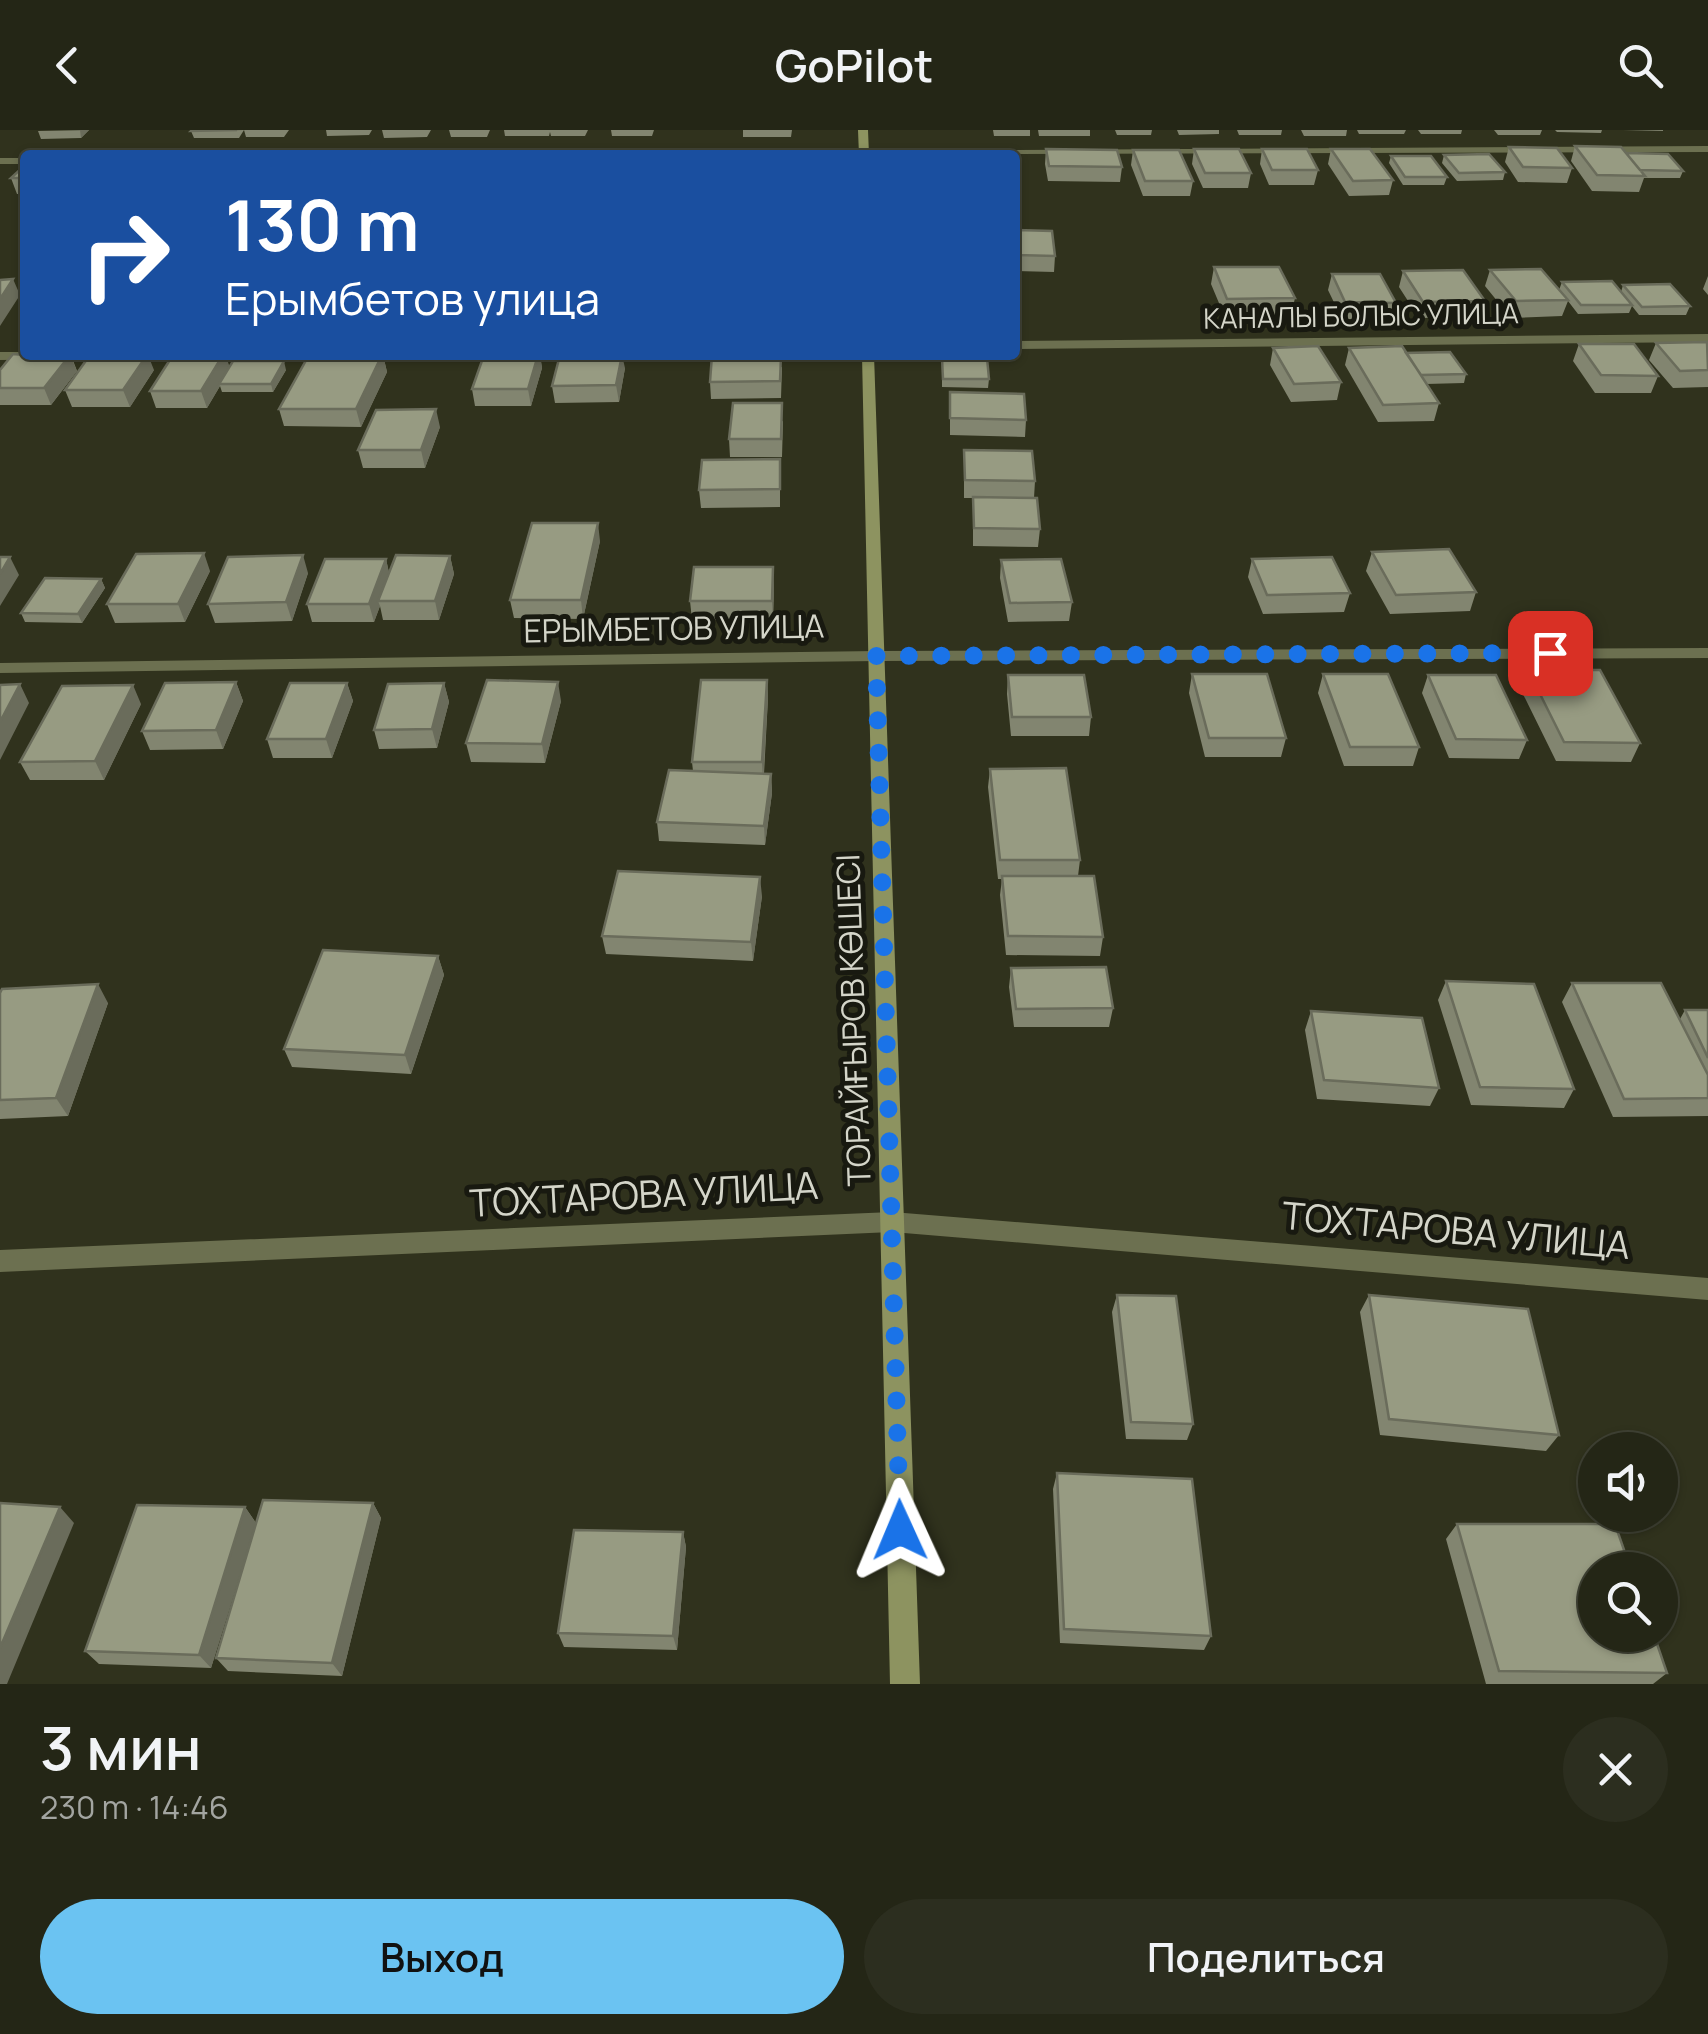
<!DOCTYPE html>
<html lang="ru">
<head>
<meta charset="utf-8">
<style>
  :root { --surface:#242616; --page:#2c2e1f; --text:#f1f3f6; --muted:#a3a5a1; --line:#414335; --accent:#6bc3f2 }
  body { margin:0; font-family:Manrope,sans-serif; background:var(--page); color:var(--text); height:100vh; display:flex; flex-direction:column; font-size:38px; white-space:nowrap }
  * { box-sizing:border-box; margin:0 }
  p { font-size:32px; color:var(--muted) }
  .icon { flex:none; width:55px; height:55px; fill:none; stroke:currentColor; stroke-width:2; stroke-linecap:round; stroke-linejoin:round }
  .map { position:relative; height:1554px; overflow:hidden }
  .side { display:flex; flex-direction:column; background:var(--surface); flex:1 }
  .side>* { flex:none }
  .top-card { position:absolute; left:20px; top:20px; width:1000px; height:210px; border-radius:10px; box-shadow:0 2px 8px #0004,0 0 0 2px var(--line); background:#1a4fa0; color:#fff; overflow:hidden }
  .controls { position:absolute; left:1578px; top:1302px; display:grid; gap:20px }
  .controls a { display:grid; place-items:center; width:100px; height:100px; border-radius:50%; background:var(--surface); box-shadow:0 2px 8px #0004,0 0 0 2px var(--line); font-size:50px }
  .pin { position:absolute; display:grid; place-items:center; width:85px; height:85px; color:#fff; margin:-42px; border-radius:20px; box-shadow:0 5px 15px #0006 }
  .me { position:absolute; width:110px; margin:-55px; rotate:359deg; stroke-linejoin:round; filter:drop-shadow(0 0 8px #0008) }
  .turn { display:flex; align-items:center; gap:35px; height:210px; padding:0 40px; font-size:45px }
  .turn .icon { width:130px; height:130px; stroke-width:2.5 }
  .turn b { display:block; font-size:70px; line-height:85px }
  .round { display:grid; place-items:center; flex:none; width:105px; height:105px; border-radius:52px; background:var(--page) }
  .overview { display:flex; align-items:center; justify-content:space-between; height:170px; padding:0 40px }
  h1 { font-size:60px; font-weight:600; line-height:75px }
  .cta { display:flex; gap:20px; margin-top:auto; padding:20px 40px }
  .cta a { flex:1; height:115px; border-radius:60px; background:var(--accent); color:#111; font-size:40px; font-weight:600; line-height:115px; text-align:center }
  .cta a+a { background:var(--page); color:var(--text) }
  header { display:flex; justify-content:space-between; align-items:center; height:130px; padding:0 40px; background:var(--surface); font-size:45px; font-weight:600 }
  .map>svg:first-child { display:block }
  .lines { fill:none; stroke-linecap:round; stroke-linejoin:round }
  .street { fill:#6c7050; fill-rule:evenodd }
  .secondary { fill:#8d9360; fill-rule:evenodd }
  .wall { fill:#828570 }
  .shaded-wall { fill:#6a6c5b }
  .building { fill:#979b82; stroke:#6a6c5b; stroke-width:2.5 }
  .route { stroke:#1a73e8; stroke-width:18; stroke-dasharray:0 32.4 }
  .labels { text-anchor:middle; stroke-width:10; stroke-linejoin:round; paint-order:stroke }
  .far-street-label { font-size:28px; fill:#d4d5c9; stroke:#181910 }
  .street-label { font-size:32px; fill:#d4d5c9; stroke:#181910 }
  .near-street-label { font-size:38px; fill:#d4d5c9; stroke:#181910 }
</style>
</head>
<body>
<header><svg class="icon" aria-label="back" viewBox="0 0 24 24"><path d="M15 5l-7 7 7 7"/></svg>GoPilot<svg class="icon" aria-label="search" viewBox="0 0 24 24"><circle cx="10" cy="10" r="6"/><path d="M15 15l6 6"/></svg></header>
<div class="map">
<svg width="1708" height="1554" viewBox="0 0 1708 1554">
  <rect width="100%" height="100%" fill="#30321d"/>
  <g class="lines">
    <!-- street -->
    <path class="street" d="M 1708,16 L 1708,22 L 672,25 L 677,22 Z
      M 0,28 L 25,28 L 25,34 L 0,34 Z
      M 1708,204 L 1708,212 L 1015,219 L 1015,211 Z
      M 0,222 L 25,222 L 25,225 L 109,225 L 103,229 L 0,230 Z
      M 1708,518 L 1708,528 L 877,531 L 0,543 L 0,533 L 877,521 Z
      M 892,1082 L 1708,1148 L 1708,1170 L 892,1102 L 0,1142 L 0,1120 Z"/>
    <!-- secondary -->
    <path class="secondary" d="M 858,0 L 868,0 L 869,25 L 859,25 Z
      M 862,225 L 874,225 L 920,1554 L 890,1554 Z"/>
  </g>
  <!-- wall -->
  <path class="wall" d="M 89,0 L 81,8 L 41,9 L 38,1 Z
    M 244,0 L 239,8 L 194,8 L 191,1 Z
    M 244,0 L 289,0 L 284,7 L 246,7 Z
    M 326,0 L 372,0 L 369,5 L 327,6 Z
    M 382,0 L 431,0 L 427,7 L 384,8 Z
    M 449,0 L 490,0 L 487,7 L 451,7 Z
    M 504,0 L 588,0 L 585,6 L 551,6 L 550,2 L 549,6 L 505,6 Z
    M 611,0 L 654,0 L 652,6 L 612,6 Z
    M 743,0 L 792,0 L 791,7 L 743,7 Z
    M 993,0 L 1030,0 L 1030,6 L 994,6 Z
    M 1038,0 L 1090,0 L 1090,6 L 1039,6 Z
    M 1115,0 L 1152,0 L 1151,5 L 1117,5 Z
    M 1177,0 L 1219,0 L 1219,4 L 1179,5 Z
    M 1237,0 L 1282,0 L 1281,5 L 1239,5 Z
    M 1301,0 L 1347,0 L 1346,6 L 1304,6 Z
    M 1357,0 L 1406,0 L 1404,4 L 1359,4 Z
    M 1418,0 L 1462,0 L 1461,4 L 1421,4 Z
    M 1494,0 L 1542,0 L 1540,5 L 1498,5 Z
    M 1555,0 L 1602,0 L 1601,3 L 1557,2 Z
    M 1623,0 L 1663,0 L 1663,1 Z
    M 1575,16 L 1626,23 L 1683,41 L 1680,48 L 1644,48 L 1639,62 L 1592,61 L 1571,31 Z
    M 1509,17 L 1572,38 L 1567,53 L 1518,52 L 1505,32 Z
    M 1046,19 L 1122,37 L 1120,52 L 1048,51 L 1045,34 Z
    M 1194,19 L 1251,43 L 1248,58 L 1203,58 L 1192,34 Z
    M 1262,19 L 1318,40 L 1314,55 L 1269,55 L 1260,34 Z
    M 1331,19 L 1393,50 L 1389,65 L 1349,66 L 1328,34 Z
    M 1133,20 L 1193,51 L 1190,66 L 1143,66 L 1131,35 Z
    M 1444,25 L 1505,42 L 1503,50 L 1457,51 L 1442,33 Z
    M 1391,26 L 1447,47 L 1444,55 L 1403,55 L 1389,33 Z
    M 25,35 L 25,64 L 17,64 L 11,48 Z
    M 1015,100 L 1055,126 L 1054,142 L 1015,141 Z
    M 1214,137 L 1295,168 L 1291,185 L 1224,185 L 1211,154 Z
    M 1490,140 L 1559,160 L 1562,152 L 1621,162 L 1623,155 L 1690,176 L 1686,185 L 1639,185 L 1632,176 L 1629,183 L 1578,184 L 1568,171 L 1562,186 L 1511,188 L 1485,156 Z
    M 1403,141 L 1485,171 L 1480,187 L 1419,188 L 1399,157 Z
    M 1332,144 L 1396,173 L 1391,189 L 1342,189 L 1328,160 Z
    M 1708,146 L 1708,165 L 1703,159 Z
    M 1656,213 L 1708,213 L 1708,257 L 1673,258 L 1649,230 Z
    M 1579,214 L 1658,246 L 1651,263 L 1595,263 L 1573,231 Z
    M 1273,218 L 1341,252 L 1337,270 L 1291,272 L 1270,235 Z
    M 1349,218 L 1406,223 L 1466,244 L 1464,253 L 1426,254 L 1439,273 L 1434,291 L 1378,292 L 1345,235 Z
    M 25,225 L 71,225 L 77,241 L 51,275 L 0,275 L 0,240 Z
    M 226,225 L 229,237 L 286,240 L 273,262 L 222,262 L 220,256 L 207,278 L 156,278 L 150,261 Z
    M 383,225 L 387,242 L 361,297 L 284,296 L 279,279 Z
    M 484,225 L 540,225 L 542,238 L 531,276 L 475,276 L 472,259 Z
    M 942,236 L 989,249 L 988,258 L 942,257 Z
    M 782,237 L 781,268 L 711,269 L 710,252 Z
    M 625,238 L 619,272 L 555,273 L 552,256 Z
    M 154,240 L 130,277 L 72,277 L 65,260 Z
    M 950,262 L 1026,290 L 1025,307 L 950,305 Z
    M 783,291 L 782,327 L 730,327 L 729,309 Z
    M 440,297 L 425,338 L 363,338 L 358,320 Z
    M 964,320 L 1035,351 L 1034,368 L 1040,399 L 1038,417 L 973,416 L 973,368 L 964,368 Z
    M 780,329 L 780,377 L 701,378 L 699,360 Z
    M 600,411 L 583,489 L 514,488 L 510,470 Z
    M 1372,422 L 1476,462 L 1470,481 L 1390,484 L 1366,441 Z
    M 450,426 L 454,444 L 439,490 L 383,490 L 380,476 L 374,492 L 312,492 L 307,474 L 386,429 L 389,443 Z
    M 1252,429 L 1350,463 L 1344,482 L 1263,484 L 1248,447 Z
    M 1001,430 L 1072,472 L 1069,491 L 1008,492 L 1000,448 Z
    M 210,441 L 185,492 L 115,493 L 107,474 Z
    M 308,443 L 292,491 L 215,493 L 208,474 Z
    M 101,449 L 105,458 L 82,493 L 25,492 L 21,483 Z
    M 774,455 L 773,489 L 692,490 L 690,471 Z
    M 1528,540 L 1640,613 L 1631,632 L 1556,631 L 1520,558 Z
    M 1192,544 L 1286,608 L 1281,627 L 1205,627 L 1189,563 Z
    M 1323,544 L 1419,617 L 1413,636 L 1344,636 L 1318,563 Z
    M 1008,545 L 1091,587 L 1089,606 L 1011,606 L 1007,564 Z
    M 1428,545 L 1527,610 L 1519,629 L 1449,628 L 1422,563 Z
    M 767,550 L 768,568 L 764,644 L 771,644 L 772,663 L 765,715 L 659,711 L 657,692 L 693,641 L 692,632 Z
    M 236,552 L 243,571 L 223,619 L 150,620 L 142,601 Z
    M 347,553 L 353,571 L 332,628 L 273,628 L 267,609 Z
    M 444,553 L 449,572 L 437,618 L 379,619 L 374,600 Z
    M 561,571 L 545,633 L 471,632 L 466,613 Z
    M 141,574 L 104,650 L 30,650 L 20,632 Z
    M 990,639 L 1080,730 L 1078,746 L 1103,807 L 1100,826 L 1006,825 L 1000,765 L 1002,749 L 998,749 L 988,657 Z
    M 762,766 L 753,831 L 606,824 L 602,806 Z
    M 438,826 L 444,845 L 411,944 L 292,937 L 284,919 Z
    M 1011,838 L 1113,878 L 1109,897 L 1014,897 L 1009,857 Z
    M 1446,851 L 1574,959 L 1564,978 L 1471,975 L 1438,870 Z
    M 1572,853 L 1680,889 L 1685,880 L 1708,880 L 1708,986 L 1613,987 L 1562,872 Z
    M 0,863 L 108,873 L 68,986 L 0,989 Z
    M 1311,881 L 1439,958 L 1430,976 L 1317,969 L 1305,900 Z
    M 1117,1165 L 1193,1294 L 1187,1310 L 1126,1309 L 1112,1182 Z
    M 1369,1165 L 1559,1305 L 1546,1321 L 1380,1305 L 1360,1182 Z
    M 1057,1343 L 1211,1506 L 1204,1520 L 1060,1513 L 1053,1359 Z
    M 373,1373 L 381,1388 L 342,1546 L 228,1541 L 216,1528 Z
    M 245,1377 L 256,1393 L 211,1538 L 99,1534 L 85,1521 Z
    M 1457,1394 L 1667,1543 L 1653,1554 L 1486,1554 L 1446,1409 Z
    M 683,1402 L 686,1417 L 677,1520 L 564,1517 L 558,1503 Z"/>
  <!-- shaded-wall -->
  <path class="shaded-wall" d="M 80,0 L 89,0 L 81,8 Z
    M 13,149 L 20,165 L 0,196 L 0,169 Z
    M 70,225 L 77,241 L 51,275 L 44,258 Z
    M 147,225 L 148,225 L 154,240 L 130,277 L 123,260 Z
    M 223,225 L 226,225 L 230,239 L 219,254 L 220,256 L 207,278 L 201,261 Z
    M 383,225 L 387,242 L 361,297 L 356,279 Z
    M 538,225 L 540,225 L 542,238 L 531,276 L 528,259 Z
    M 622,225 L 625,238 L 619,272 L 616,255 Z
    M 284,231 L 286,240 L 273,262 L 271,254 Z
    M 436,279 L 440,297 L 425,338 L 421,320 Z
    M 598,393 L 600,411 L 583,489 L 581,470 Z
    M 204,423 L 210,441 L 185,492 L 178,474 Z
    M 303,425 L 308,443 L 292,491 L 286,472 Z
    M 450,426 L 454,444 L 439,490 L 435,471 Z
    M 10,427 L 19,445 L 0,476 L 0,444 Z
    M 386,429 L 390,447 L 378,471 L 380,476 L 374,492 L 369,474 Z
    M 773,437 L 774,455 L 773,489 L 772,471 Z
    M 101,449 L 105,458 L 82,493 L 78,484 Z
    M 767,550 L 768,568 L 763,651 L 762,632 Z
    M 236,552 L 243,571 L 223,619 L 216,600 Z
    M 558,552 L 561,571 L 545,633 L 542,614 Z
    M 347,553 L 353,571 L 332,628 L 326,609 Z
    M 444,553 L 449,572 L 437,618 L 432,599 Z
    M 20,554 L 29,573 L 0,630 L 0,592 Z
    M 133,555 L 141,574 L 104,650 L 95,631 Z
    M 771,644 L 772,663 L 765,715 L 764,696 Z
    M 760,747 L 762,766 L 753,831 L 751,812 Z
    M 438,826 L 444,845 L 411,944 L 405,925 Z
    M 98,854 L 108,873 L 68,986 L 56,968 Z
    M 373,1373 L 381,1388 L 342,1546 L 332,1533 Z
    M 60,1377 L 74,1393 L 7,1554 L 0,1554 L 0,1518 Z
    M 245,1377 L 256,1393 L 211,1538 L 199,1525 Z
    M 683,1402 L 686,1417 L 677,1520 L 673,1506 Z"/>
  <!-- building -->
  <path class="building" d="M 192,0 L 237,0 L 191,1 Z
    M 1575,16 L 1621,17 L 1645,46 L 1597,45 Z
    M 1509,17 L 1557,18 L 1572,38 L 1523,37 Z
    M 1046,19 L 1117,20 L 1122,37 L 1049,36 Z
    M 1194,19 L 1239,19 L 1251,43 L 1205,43 Z
    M 1262,19 L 1307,19 L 1318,40 L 1272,40 Z
    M 1331,19 L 1370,19 L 1393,50 L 1353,51 Z
    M 965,20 L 966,25 L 923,25 L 923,21 Z
    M 1133,20 L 1179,20 L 1193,51 L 1145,51 Z
    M 1626,23 L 1668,24 L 1683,41 L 1640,40 Z
    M 411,24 L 410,25 L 362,25 Z
    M 1489,24 L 1505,42 L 1459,43 L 1444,25 Z
    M 1391,26 L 1431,26 L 1447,47 L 1405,47 Z
    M 25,35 L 25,48 L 11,48 Z
    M 1015,100 L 1052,101 L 1055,126 L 1015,125 Z
    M 1214,137 L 1279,137 L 1295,168 L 1227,169 Z
    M 1541,139 L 1568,170 L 1516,171 L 1490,140 Z
    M 1463,140 L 1485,171 L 1423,172 L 1403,141 Z
    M 1332,144 L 1380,144 L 1396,173 L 1345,172 Z
    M 13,149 L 0,169 L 0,150 Z
    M 1612,151 L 1632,175 L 1581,175 L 1562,152 Z
    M 1670,154 L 1690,176 L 1642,177 L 1623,155 Z
    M 1707,212 L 1708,240 L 1680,241 L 1656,213 Z
    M 1579,214 L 1634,214 L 1658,246 L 1601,245 Z
    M 1318,216 L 1341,252 L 1294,254 L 1273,218 Z
    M 1402,216 L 1439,273 L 1383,275 L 1349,218 Z
    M 1450,222 L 1466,244 L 1421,245 L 1406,223 Z
    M 13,224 L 25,225 L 70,225 L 44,258 L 0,258 L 0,240 Z
    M 90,225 L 147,225 L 123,260 L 65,260 Z
    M 173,225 L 223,225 L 201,261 L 150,261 Z
    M 309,225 L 382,225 L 356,279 L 279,279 Z
    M 484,225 L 538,225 L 528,259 L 472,259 Z
    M 560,225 L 622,225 L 616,255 L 552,256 Z
    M 712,225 L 781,225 L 780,251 L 710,252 Z
    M 942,228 L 987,228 L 989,249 L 943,249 Z
    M 233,231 L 284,231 L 271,254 L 219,254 Z
    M 950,262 L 1024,264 L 1026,290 L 950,288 Z
    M 733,273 L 782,273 L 781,309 L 729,309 Z
    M 436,279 L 421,320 L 358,320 L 376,280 Z
    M 964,320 L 1032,321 L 1035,351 L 965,350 Z
    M 780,329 L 780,359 L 699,360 L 702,330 Z
    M 973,367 L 1037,368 L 1040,399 L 974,398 Z
    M 532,393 L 598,393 L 581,470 L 510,470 Z
    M 1449,419 L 1476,462 L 1396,465 L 1372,422 Z
    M 204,423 L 178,474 L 107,474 L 136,424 Z
    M 303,425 L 286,472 L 208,474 L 228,427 Z
    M 396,425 L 450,426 L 435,471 L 378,471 Z
    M 0,427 L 10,427 L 0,444 Z
    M 1332,427 L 1350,463 L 1267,465 L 1252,429 Z
    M 325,429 L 386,429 L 369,474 L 307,474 Z
    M 1061,429 L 1072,472 L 1010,473 L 1001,430 Z
    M 694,437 L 773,437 L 772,471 L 690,471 Z
    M 45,448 L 101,449 L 78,484 L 21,483 Z
    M 1528,540 L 1600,540 L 1640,613 L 1564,612 Z
    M 1192,544 L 1267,544 L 1286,608 L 1209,608 Z
    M 1323,544 L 1388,544 L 1419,617 L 1350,617 Z
    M 1008,545 L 1084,545 L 1091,587 L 1012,587 Z
    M 1428,545 L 1496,545 L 1527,610 L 1456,609 Z
    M 487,550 L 558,552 L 542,614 L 466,613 Z
    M 701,550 L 767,550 L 762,632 L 692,632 Z
    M 236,552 L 216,600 L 142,601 L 165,553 Z
    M 290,553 L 347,553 L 326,609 L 267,609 Z
    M 444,553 L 432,599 L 374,600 L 388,554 Z
    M 20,554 L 0,592 L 0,555 Z
    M 133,555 L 95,631 L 20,632 L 62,556 Z
    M 1066,638 L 1080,730 L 1000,730 L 990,639 Z
    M 669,640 L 771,644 L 764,696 L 657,692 Z
    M 618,741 L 760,747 L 751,812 L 602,806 Z
    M 1002,746 L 1094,746 L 1103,807 L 1008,806 Z
    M 323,820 L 438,826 L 405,925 L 284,919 Z
    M 1106,837 L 1113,878 L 1016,879 L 1011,838 Z
    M 1446,851 L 1534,854 L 1574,959 L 1480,957 Z
    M 1572,853 L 1661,853 L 1708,945 L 1708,968 L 1624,969 Z
    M 98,854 L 56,968 L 0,970 L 0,863 L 2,859 Z
    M 1685,880 L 1708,880 L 1708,928 Z
    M 1311,881 L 1422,888 L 1439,958 L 1324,950 Z
    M 1117,1165 L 1176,1166 L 1193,1294 L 1131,1292 Z
    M 1369,1165 L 1528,1179 L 1559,1305 L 1389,1289 Z
    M 1057,1343 L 1192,1349 L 1211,1506 L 1064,1499 Z
    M 263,1370 L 373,1373 L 332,1533 L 216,1528 Z
    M 0,1373 L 60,1377 L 0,1518 Z
    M 137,1375 L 245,1377 L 199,1525 L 85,1521 Z
    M 1457,1394 L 1615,1394 L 1631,1440 L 1595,1440 L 1595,1505 L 1654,1505 L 1667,1543 L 1499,1541 Z
    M 574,1400 L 683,1402 L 673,1506 L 558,1503 Z"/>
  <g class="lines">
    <!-- route -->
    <path class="route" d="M 900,1400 L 876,526 L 1550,523"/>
  </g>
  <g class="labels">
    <!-- far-street labels -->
    <g class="far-street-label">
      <text transform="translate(1361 186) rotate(-1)" y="10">КАНАЛЫ БОЛЫС УЛИЦА</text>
    </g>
    <!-- street labels -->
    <g class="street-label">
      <text transform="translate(674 499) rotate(-1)" y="11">ЕРЫМБЕТОВ УЛИЦА</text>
      <text transform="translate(854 890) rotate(-92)" y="11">ТОРАЙҒЫРОВ КӨШЕСІ</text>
    </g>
    <!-- near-street labels -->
    <g class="near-street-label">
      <text transform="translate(644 1065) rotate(-3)" y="13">ТОХТАРОВА УЛИЦА</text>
      <text transform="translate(1456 1101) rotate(5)" y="13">ТОХТАРОВА УЛИЦА</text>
    </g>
  </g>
</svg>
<div class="controls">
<a><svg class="icon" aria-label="sound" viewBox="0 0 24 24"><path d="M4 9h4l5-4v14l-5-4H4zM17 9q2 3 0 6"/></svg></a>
<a><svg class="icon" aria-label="search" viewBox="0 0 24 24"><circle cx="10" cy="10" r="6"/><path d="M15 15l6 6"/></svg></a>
</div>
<div class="pin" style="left:1550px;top:523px;background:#d93025"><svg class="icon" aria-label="arrive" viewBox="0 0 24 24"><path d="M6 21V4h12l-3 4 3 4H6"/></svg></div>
<svg class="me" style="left:900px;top:1400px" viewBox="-20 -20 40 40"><path d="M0-17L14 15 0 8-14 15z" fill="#1a73e8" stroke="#fff" stroke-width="4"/></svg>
<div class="top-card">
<div class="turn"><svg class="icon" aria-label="right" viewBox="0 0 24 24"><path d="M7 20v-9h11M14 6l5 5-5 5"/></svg><div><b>130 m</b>Ерымбетов улица</div></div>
</div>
</div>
<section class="side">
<div class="overview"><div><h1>3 мин</h1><p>230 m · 14:46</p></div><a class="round"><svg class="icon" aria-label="close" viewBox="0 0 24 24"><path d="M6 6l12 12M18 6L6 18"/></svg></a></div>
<div class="cta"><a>Выход</a><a>Поделиться</a></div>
</section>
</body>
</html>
